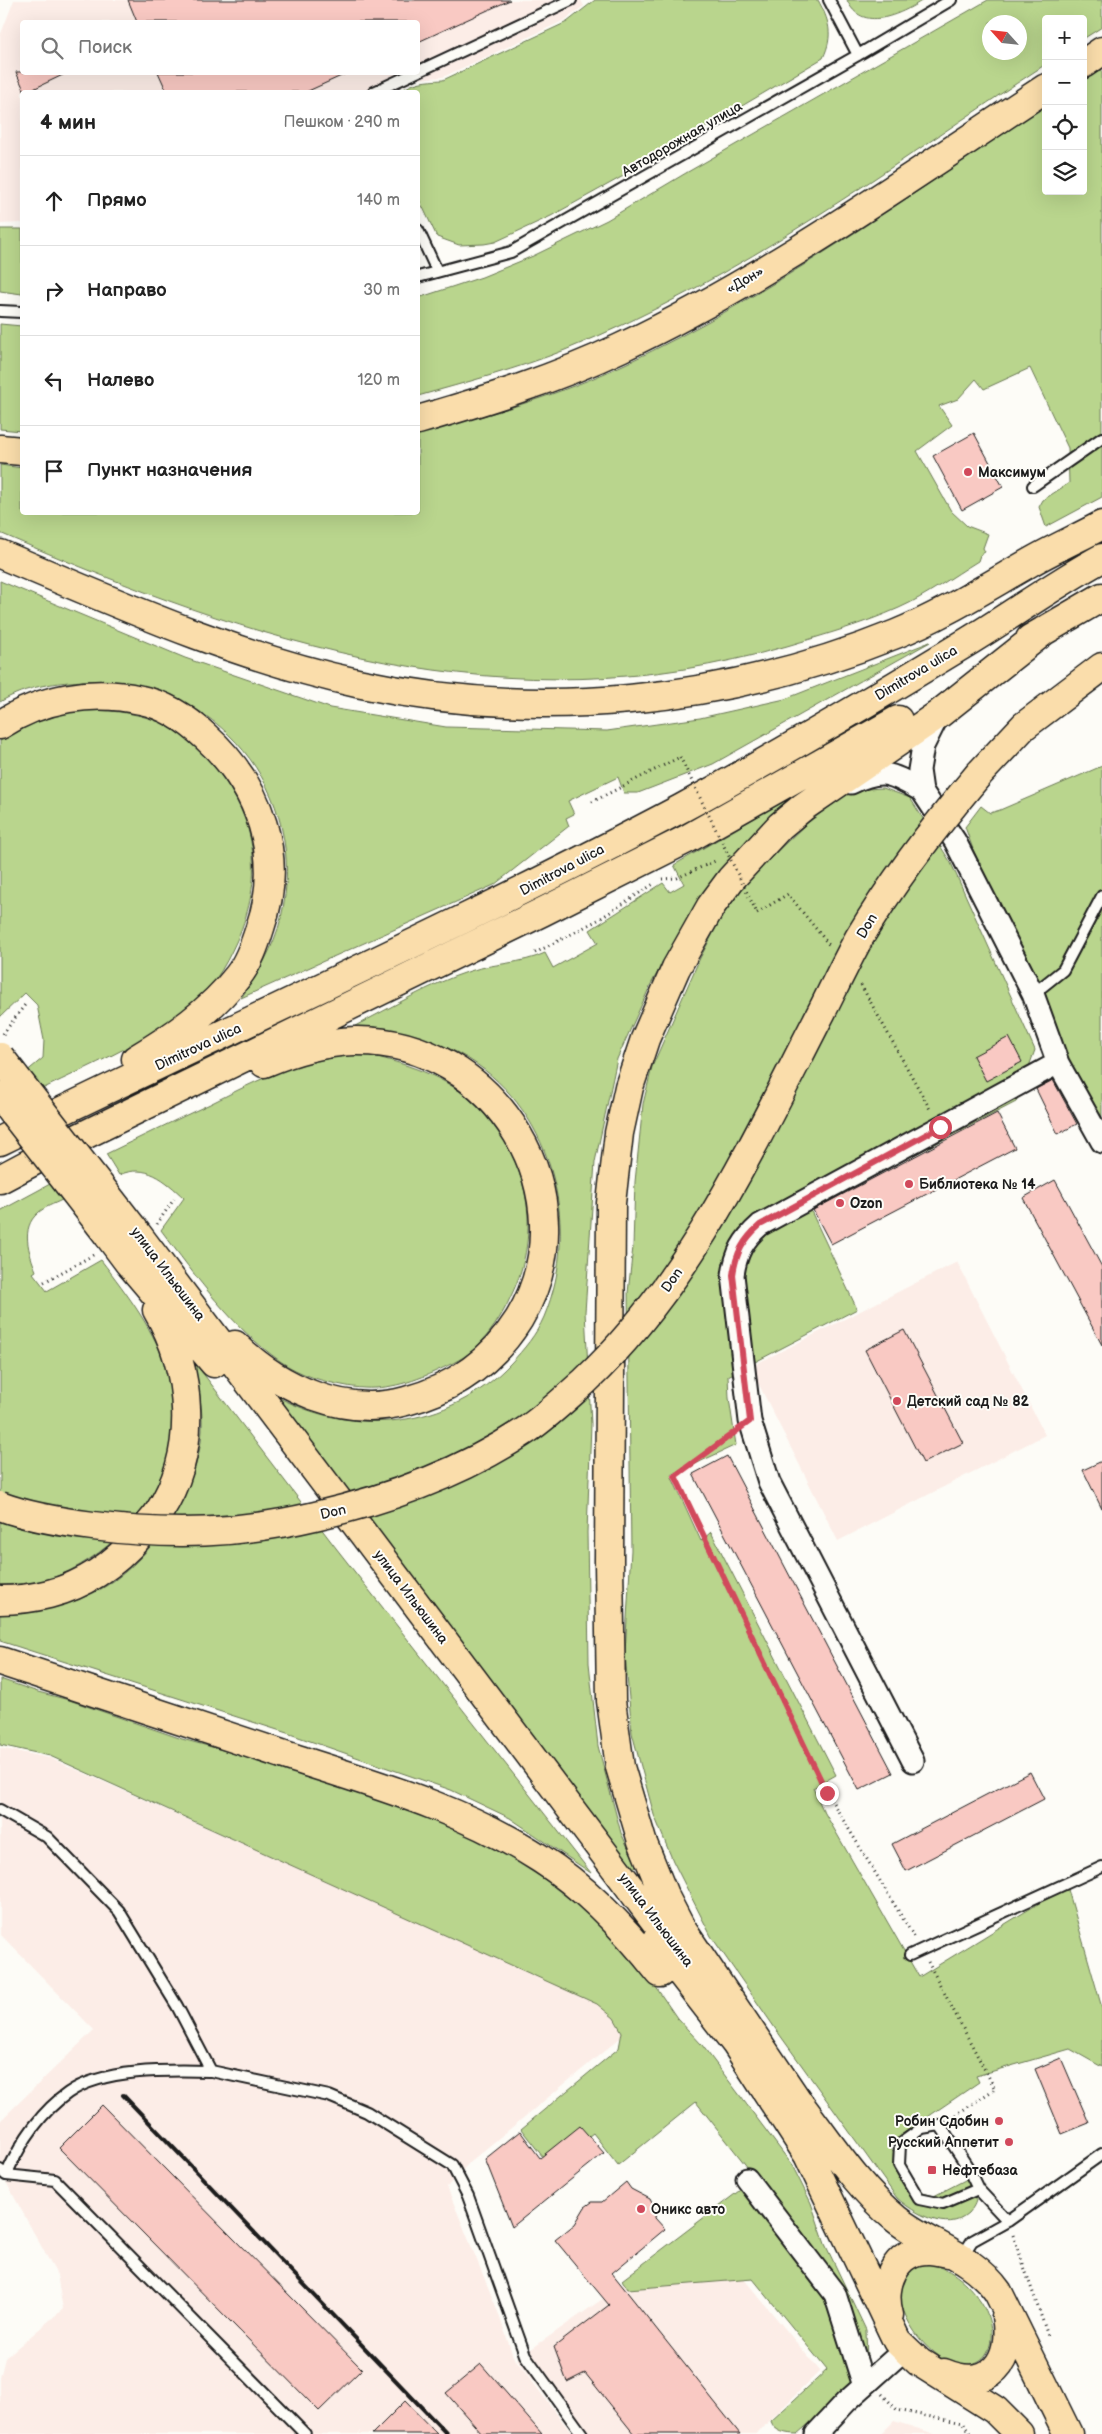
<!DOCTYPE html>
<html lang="ru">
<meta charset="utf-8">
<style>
:root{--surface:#fff;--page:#f6f6f6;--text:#222;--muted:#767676;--line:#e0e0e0}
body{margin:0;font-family:"Balsamiq Sans",sans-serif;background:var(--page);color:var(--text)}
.controls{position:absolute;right:15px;top:15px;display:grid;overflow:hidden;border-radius:5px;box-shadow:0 5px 20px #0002}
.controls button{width:45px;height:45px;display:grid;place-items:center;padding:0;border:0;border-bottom:1px solid var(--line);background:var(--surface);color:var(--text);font:25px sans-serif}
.compass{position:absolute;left:982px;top:15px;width:45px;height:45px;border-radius:50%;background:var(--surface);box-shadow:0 5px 20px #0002;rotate:297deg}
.stop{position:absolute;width:15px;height:15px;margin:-11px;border:4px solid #d1495b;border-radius:50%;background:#fff}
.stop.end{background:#d1495b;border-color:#fff;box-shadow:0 1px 5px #0008}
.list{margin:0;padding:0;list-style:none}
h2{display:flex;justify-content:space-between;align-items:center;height:65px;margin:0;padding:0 20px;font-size:21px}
h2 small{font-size:16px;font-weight:400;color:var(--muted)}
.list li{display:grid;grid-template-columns:32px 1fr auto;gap:15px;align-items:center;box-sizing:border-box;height:90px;padding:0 20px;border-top:1px solid var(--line)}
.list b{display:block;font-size:19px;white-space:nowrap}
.list em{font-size:16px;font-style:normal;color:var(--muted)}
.icon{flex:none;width:28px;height:28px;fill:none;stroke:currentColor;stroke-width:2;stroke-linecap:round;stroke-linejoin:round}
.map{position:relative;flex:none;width:1102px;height:2434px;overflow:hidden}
.search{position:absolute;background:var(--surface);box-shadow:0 5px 20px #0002;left:20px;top:20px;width:400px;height:55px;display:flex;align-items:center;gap:12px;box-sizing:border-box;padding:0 18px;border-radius:5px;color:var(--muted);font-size:19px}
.panel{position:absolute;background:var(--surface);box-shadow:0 5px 20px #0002;left:20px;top:90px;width:400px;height:425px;border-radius:5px}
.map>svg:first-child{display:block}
</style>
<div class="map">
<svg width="1102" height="2434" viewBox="0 0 1102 2434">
<rect width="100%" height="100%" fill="#fdfcf7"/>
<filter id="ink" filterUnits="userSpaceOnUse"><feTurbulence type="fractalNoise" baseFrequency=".02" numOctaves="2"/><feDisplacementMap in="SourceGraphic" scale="10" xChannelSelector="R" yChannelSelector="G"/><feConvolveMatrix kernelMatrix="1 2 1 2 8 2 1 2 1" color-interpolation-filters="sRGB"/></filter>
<g filter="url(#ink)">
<path fill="#fcede7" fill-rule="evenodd" d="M14,0H581L584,6L565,20L443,77L417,79L387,92H22V223L0,224V36ZM22,22H418V72H22Z
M957,1262L1045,1435L838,1541L750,1367Z
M0,1748L50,1758L599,2002L616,2017L625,2034L471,2161L447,2187L497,2309L513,2356L572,2434H359L362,2430L358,2434H0V2378L5,2358L63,2309L57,2275L0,2171V2121L94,2030L0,1934Z
M698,2232L710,2238L820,2371L756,2434H576L517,2359Z
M894,2421L935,2434H881Z"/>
<path fill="#b9d58d" stroke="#6a7854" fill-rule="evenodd" d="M595,0H818C829,20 834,35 823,58L627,174L551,216L495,242L484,244L459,245L437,237L418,197V92H400C414,81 425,81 443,80L567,22Z
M847,0H923C900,15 861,33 847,0Z
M988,0H1102V27L1083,39V19H1046V64C890,166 739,280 565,350C517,369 467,382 418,396V298L482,277L533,256L607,220L686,173ZM990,22H1020V52H990Z
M1102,68V497L1046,527L1039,507L1043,500L1069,483L1068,448L1030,368L984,389L976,379L958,399L939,406L952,425L917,451L951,511L967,526L988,534L983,548L985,552L980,555L978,561C952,577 926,596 899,608C863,624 824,635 787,646C506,728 257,644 0,533V465L22,468V512H418V433C487,416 560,395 625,364C772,295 910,195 1046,105V191H1083V80Z
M0,229H22V294L0,291Z
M0,324L22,326V431L0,429Z
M0,581L185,658L330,708L446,727L607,731L700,718L785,699L930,642L713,764L638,793H624L618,777L568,801L574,814L566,818L569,826L494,885L241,998C258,974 274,947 281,918C311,792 215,676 87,681C57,682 26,686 0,702Z
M77,710C105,710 133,711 159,722C182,732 202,751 217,770C258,823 264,878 237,940C231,953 224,968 215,980C179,1029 95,1063 40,1090L25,1073L43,1058L44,1040L37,1005L25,993L0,1017V741L45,716Z
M1102,766V1128L1071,1074L1029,969L1031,966L1010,929L974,852L965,827L981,806L990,813L1000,810Z
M883,788L910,798L951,863L1035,1050L1016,1102L810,1209L857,1309L728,1376L729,1398L736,1445L671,1475L701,1541L711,1532L836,1775L813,1788L822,1808L919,1977L1067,1886L1102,2008V2067L1070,2049L976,2076L979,2082L888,2144L923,2193L934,2196L969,2178C971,2184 975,2190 976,2196C977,2203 972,2209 968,2214C947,2233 914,2213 897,2198L777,2031L711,1936L673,1861L654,1815L632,1733L625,1653L631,1550L628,1293L633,1247L635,1182L643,1104L652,1067L700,958L723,915L754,873L806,824L847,794L867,789Z
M786,800L788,803L750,837L716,875L685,924L651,984L617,1059L595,1162L585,1312L591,1424L587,1532L589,1663L598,1746L621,1833L637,1866L633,1868L614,1847L276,1396C354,1438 449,1429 511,1363C524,1349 536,1335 544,1317C583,1224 551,1103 460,1054C427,1036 394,1033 358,1031L355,1026C392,1007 430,984 470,971C494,963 522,964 545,953L553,968L598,943L590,930L663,883L670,892L684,884L674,865Z
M361,1053C403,1063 447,1075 478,1107C529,1160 543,1230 511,1296C502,1316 489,1336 472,1351C461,1360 447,1366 434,1372C405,1385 378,1392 347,1386C324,1382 300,1375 280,1361C232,1327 196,1277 161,1230L184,1198C165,1180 146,1163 119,1175L106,1154C141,1137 175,1120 210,1104C258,1080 306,1055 361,1053Z
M50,1184L62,1200C54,1204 44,1207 38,1213C20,1228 29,1253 36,1271L33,1273L47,1291L101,1260C128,1295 155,1331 169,1374C173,1387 173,1401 173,1415C172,1429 172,1443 169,1456C156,1508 102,1561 52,1578C36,1584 17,1584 0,1585V1211Z
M192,1359L336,1548L591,1873L510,1818L451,1790L287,1733L0,1641V1614C36,1612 75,1605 106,1586C154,1556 199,1488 202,1431C203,1407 198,1382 192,1359Z
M0,1679L38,1692L69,1700L182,1739L234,1753L413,1812L457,1830L509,1857L544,1879L596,1920L647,1974L677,2018L702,2045L792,2165L811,2203L825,2244L866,2330L867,2362L855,2384L797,2434C787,2434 774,2432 771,2421L827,2370L753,2279L628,2289L622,2280L756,2178L696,2102L618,2165L593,2133L550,2166L521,2129L619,2048L622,2032L614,2018L597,2004L50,1756L0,1745Z
M925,2263C949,2266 967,2282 980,2301C998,2327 997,2371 955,2364C928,2359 891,2309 902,2281C904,2276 909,2270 913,2266Z"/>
<path fill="#f9c9c3" stroke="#1c1c1c" d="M128,0H510L418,42V22H137Z
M16,72H69L27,92H25Z
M158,72H350L306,92H167Z
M974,433L1003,487L962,510L933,456Z
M1009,1037L1022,1062L986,1081L973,1056Z
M1053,1080L1077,1124L1058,1134L1036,1089Z
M997,1113L1015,1148L831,1244L813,1210Z
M1055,1180L1102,1267V1345L1023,1198Z
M904,1330L963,1443L923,1463L865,1350Z
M727,1456L893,1773L859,1790L693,1474Z
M1102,1461V1509L1083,1470Z
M1030,1772L1044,1799L906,1871L892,1844Z
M1061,2058L1089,2123L1062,2134L1035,2069Z
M102,2105L362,2369L319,2411L59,2148Z
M580,2126L604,2153L512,2227L485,2159L520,2131L540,2158Z
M626,2182L631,2189L650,2199L656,2211L655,2218L665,2229L612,2273L740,2434H634L585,2373L567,2382L554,2347L609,2305L555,2240L575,2224L585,2207L592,2202H602Z
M481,2364L542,2434H482L446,2393Z
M405,2401L437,2434H372Z"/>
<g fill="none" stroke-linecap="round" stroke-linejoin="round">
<g stroke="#1c1c1c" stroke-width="14">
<path id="service" d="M829,0L858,55
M374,92L571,0
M418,230L437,271
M418,277L511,252L858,55L951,0
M0,311L22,312
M1033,486L1102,438
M1033,994L1063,970L1102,896
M0,1810L47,1837L119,1911L177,2006L211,2071L329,2096L367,2112L452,2165L468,2196L525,2355L582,2434
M910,1955L1102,1867
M0,2170L6,2175L55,2180L305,2434
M6,2175C20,2144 39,2113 68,2093C103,2068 170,2070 211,2071
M978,2189L943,2204L919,2199L899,2165L900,2144L922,2128L940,2125L967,2166L978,2189L1008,2221
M961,2258L972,2241L1008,2221L1102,2154"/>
</g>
<g stroke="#1c1c1c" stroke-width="25">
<path id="minor" d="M939,714L923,746L919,770L922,791L955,841L1033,994L1058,1063L1102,1142
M851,783C884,767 892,774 922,791
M913,1761L769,1482L750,1421L733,1275C736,1253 743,1240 760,1225L1058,1063
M747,2179L835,2294L864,2386
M816,2434L846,2402L904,2350"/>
</g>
<g stroke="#1c1c1c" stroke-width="31">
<path id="trunk" d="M0,554C116,603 233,656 357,683C537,722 725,703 896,634C943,615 985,588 1029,563C1053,549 1078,538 1102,525
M1030,639L1102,597
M0,725C41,698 93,689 141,700C166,705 189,721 206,737C260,786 285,857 260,928C255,944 249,962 238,976C211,1011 173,1037 136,1059
M0,1141C227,1030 458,927 682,808C779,755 874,699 969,641C1013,614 1056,583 1102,558
M0,1179L64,1145L542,912L687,839L898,720
M132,1227L677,1950
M108,1235L129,1263L214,1363
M235,1345C279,1388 344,1418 406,1401C455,1388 492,1362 519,1319C592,1198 496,1039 355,1041C325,1042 292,1051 264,1063
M0,1600C16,1600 33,1598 49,1594C85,1585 116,1563 140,1535C146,1527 154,1520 159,1512C199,1451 192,1370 157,1310
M0,1661C99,1694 198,1726 297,1759C381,1786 467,1811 541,1859C588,1889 626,1930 660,1973
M656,1941L736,2044L808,2155L897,2341L919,2362L995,2410L1019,2434
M788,2089C823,2132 853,2184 896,2219C930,2246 972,2255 998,2292L1068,2434
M799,2103L681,1928L664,1895L642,1841L620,1767L611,1701L609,1561L611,1203L619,1133L629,1087L645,1039L676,968L711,906L731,879L780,826L803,807L939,714L1045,630
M889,2315C881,2286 894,2249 929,2250C935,2250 942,2252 948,2253
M944,2373C990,2392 1014,2361 1006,2316"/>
</g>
<g stroke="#1c1c1c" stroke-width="31">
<path id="motorway" d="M1083,64L1102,51
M418,420C486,400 555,379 620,348C770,277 907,179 1046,88
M0,449L22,451
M979,774L1024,726L1102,667"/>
</g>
<path stroke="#1c1c1c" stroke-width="3" stroke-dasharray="1 4" stroke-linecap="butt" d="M592,802L680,757
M662,879L677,878L715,861
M757,913L788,894L829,945
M535,953L598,920L655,883
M861,985L931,1111
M3,1034L27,1002
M157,1224L174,1199
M44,1282L95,1254
M733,1434L675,1476L827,1793L914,1937
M928,1962L995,2089L951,2118
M1013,2235L1048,2336
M882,2394L897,2410L962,2423L971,2434"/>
<use href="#service" stroke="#fdfcf7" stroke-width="10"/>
<use href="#minor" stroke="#fdfcf7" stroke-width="21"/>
<use href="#trunk" stroke="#faddab" stroke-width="28"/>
<use href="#motorway" stroke="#faddab" stroke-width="28"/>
<path stroke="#1c1c1c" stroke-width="4" d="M123,2095L447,2434"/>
<g stroke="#1c1c1c" stroke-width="31" stroke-linecap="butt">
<path id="trunk-bridge" d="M0,1057L132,1227
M0,1096L108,1235"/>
</g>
<g stroke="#1c1c1c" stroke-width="31" stroke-linecap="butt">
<path id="motorway-bridge" d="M0,1506C29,1517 62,1522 93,1526C171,1536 239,1534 315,1516C390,1499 464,1472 528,1429C548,1415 567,1397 585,1381C693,1279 755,1140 822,1011C834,987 846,962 859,938C894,879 935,826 979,774"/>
</g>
<path stroke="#1c1c1c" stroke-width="3" stroke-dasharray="1 4" stroke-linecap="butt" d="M680,757L757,913"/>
<use href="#trunk-bridge" stroke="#faddab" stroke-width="28"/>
<use href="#motorway-bridge" stroke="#faddab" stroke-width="28"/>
</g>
</g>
<g fill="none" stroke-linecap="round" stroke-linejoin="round" filter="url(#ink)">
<path stroke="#d1495b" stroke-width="6" d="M827,1793L675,1476L750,1421L733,1275C736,1253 743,1240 760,1225L940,1127"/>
</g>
<g fill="#d1495b" stroke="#fdfcf7" stroke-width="2">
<circle cx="968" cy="472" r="5"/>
<circle cx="909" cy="1184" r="5"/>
<circle cx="840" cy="1203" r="5"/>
<circle cx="897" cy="1401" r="5"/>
<circle cx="999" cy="2121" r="5"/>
<circle cx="1009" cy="2142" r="5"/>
<rect x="927" y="2165" width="10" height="10" rx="2.5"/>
<circle cx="641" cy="2209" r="5"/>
</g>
<g text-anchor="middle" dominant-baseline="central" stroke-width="4" stroke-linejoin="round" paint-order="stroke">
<g font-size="14" fill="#1c1c1c" stroke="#fdfcf7">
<text transform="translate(682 139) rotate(-30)">Автодорожная улица</text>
<text transform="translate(745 280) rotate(-30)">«Дон»</text>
<text transform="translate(916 673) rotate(-31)">Dimitrova ulica</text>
<text transform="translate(562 870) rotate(-28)">Dimitrova ulica</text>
<text transform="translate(867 926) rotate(-59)">Don</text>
<text transform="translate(198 1047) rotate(-25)">Dimitrova ulica</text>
<text transform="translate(168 1274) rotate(53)">улица Ильюшина</text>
<text transform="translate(672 1280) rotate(-55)">Don</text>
<text transform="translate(333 1512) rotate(-13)">Don</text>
<text transform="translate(411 1597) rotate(53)">улица Ильюшина</text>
<text transform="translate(656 1920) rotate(53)">улица Ильюшина</text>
</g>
<g font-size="14" font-weight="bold" fill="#1c1c1c" stroke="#fdfcf7" text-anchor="start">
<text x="978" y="472">Максимум</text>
<text x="919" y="1184">Библиотека № 14</text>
<text x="850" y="1203">Ozon</text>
<text x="907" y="1401">Детский сад № 82</text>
<text x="989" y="2121" text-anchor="end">Робин Сдобин</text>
<text x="999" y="2142" text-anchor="end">Русский Аппетит</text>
<text x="942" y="2170">Нефтебаза</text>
<text x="651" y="2209">Оникс авто</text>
</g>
</g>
</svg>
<div class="controls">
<button>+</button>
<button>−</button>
<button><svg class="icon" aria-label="locate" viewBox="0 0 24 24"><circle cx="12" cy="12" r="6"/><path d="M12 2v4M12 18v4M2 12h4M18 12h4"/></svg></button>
<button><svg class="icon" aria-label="layers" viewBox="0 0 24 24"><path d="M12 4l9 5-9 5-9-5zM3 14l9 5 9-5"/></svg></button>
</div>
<svg class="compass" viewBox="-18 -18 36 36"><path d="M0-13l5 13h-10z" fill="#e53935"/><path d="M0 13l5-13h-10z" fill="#767676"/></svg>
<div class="stop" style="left:940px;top:1127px"></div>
<div class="stop end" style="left:827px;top:1793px"></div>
<div class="search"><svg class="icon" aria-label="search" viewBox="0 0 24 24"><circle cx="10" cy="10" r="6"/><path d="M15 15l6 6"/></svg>Поиск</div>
<section class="panel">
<h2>4 мин<small>Пешком · 290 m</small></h2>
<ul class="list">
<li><svg class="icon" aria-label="ahead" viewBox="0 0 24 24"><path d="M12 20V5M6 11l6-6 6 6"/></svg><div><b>Прямо</b></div><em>140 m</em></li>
<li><svg class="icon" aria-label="right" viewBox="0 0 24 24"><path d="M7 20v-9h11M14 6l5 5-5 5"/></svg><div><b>Направо</b></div><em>30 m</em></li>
<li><svg class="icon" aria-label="left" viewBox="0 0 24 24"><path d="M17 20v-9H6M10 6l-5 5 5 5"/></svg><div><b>Налево</b></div><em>120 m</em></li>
<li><svg class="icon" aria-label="arrive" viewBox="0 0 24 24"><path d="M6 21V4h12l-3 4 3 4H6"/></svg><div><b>Пункт назначения</b></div></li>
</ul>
</section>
</div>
